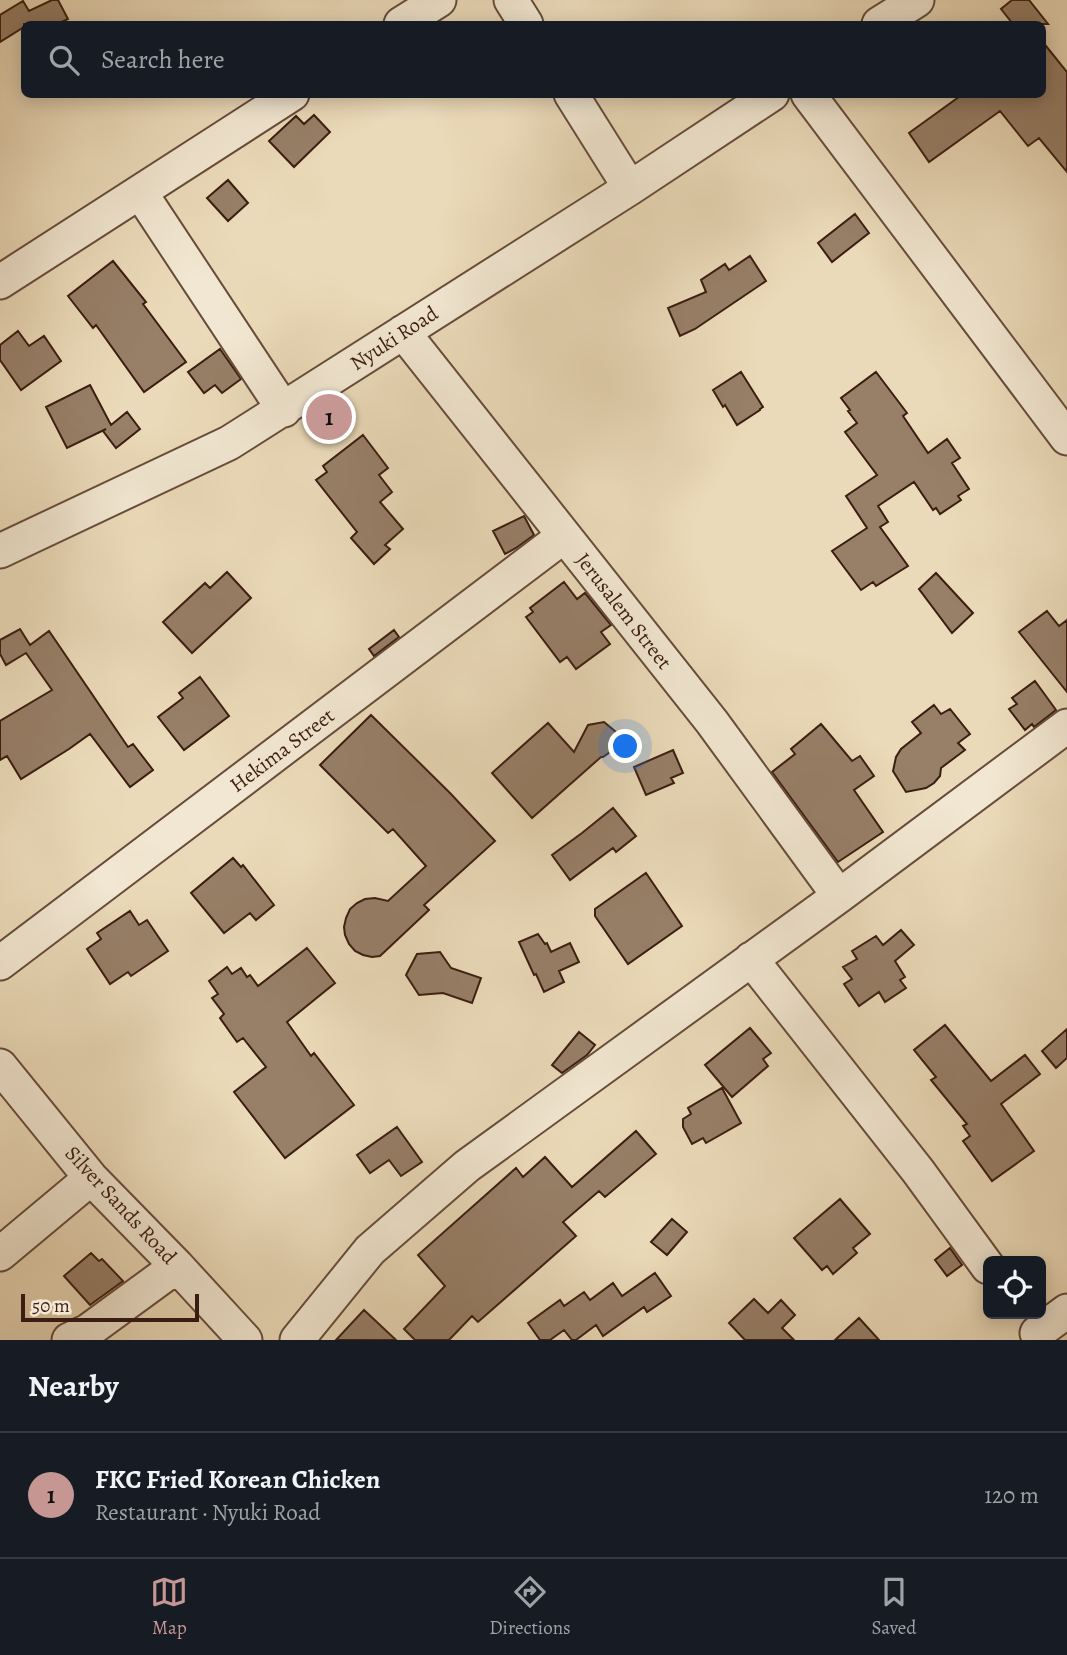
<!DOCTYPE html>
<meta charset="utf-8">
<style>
:root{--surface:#171b24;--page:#242831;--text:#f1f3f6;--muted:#9ea1a6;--line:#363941;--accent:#c59692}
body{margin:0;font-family:Alegreya,serif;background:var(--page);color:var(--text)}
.controls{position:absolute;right:21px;bottom:21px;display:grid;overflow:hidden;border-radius:10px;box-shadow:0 4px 18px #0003}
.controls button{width:63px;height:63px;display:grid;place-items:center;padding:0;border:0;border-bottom:2px solid var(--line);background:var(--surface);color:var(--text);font:35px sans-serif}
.scale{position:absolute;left:21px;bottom:18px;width:178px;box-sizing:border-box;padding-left:7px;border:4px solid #3b1d11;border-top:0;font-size:19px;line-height:24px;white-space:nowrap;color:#3b1d11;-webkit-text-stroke:5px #f2e7d2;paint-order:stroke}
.you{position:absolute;left:626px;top:747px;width:24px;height:24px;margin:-18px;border:5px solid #fff;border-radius:50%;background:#1a73e8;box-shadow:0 0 0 10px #1a73e833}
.badge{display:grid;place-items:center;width:46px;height:46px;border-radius:50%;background:var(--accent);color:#111;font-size:23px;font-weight:700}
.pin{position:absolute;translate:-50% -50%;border:4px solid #fff;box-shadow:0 2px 7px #0006}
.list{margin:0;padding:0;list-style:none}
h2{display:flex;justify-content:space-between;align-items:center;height:91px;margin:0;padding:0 28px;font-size:30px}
h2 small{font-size:23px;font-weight:400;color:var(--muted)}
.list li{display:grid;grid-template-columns:46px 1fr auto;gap:21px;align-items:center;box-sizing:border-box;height:126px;padding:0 28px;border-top:2px solid var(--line)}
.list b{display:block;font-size:26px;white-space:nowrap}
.list p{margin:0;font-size:23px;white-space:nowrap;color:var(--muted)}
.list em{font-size:23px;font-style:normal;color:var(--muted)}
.icon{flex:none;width:38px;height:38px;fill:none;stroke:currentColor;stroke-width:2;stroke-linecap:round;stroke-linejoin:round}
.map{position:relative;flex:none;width:1067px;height:1340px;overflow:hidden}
.search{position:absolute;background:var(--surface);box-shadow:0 4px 18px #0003;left:21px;right:21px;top:21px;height:77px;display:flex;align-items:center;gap:18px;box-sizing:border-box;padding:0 24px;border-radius:10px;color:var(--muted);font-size:26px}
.sheet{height:217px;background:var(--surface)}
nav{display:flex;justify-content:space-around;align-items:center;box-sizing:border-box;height:98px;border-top:2px solid var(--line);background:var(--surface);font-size:19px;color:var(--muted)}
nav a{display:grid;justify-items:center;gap:4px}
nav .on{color:var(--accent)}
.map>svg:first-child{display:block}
</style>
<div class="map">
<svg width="1067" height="1340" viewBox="0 0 1067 1340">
<rect width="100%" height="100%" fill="#ebdab9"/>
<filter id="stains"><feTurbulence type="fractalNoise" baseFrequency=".00286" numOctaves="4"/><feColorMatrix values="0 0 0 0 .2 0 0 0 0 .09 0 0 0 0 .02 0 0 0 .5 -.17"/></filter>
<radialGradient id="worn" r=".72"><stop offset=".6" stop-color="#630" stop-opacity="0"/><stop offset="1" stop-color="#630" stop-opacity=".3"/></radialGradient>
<path fill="#977f68" stroke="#3b1d11" stroke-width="2" d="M52,0H58L68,19L57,24H24V27L0,42V15L23,1L29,11Z
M1012,0H1029L1048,24H1013L1001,9Z
M1042,41L1067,72V172L1039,138L1028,146L1000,111L929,162L909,133L963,94H1042Z
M314,115L330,132L294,167L269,141L296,116L304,124Z
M228,180L248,203L228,221L207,198Z
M855,214L869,233L832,262L818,243Z
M750,256L766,281L695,329L680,336L668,308L706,292L701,280L725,264L729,270Z
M113,261L146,302L143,304L186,362L144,392L96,325L93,328L68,296Z
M18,331L29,346L44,336L61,361L21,390L0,360V345Z
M220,349L241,379L222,393L215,385L204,393L188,372Z
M741,372L763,407L760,409V410L737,425L725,405L723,407L713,390Z
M876,372L907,413L903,416L928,453L947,439L960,458L952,463L969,489L958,496L961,500L940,514L936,508L933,510L914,482L878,506L888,522L880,527L908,566L876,586L873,582L861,590L832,551L867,528L846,496L877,475L845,432L857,423L848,411L850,410L841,398Z
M90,385L111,425L127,412L140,429L116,448L103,431L106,429L67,448L46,407Z
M363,435L388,468L379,475L392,492L380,502L403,529L385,545L390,549L374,564L351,538L357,532L316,480L327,472L323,466Z
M524,516L534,535L516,548L505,554L493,531Z
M227,572L251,598L192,653L163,622L205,583L210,588Z
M936,573L973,613L952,633L919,589Z
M564,582L577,599L585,593L611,625L601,632L610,644L576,669L567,657L560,662L526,617L533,612L530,608Z
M1047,611L1059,626L1067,620V692L1019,632Z
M20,629L30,645L49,631L128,747L133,744L153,770L130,787L90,734L69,749L21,779L7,756L0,760V721L52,690L26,653L6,665L0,654V640Z
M394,630L399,637L374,656L369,649Z
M200,677L229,716L184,750L158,717L183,698L179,693Z
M1035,681L1056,710L1034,727L1032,724L1025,730L1009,709L1017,704L1012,698Z
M934,705L941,714L950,709L970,734L958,743L965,750L941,768L940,776L934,783L926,788L906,792L893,771L896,757L901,749L921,733L912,722Z
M371,715L450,793L495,841L424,905L429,910L380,956L372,957L363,955L355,951L349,944L345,935L344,927L346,918L350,909L357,903L365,899L375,898L388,901L426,866L393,829L388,833L320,765Z
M604,722L616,732V748L603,757H601L532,818L492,773L548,723L574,752L588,725Z
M821,724L852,761L860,756L874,776L854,790L883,832L838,862L772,772L795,754L791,749Z
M673,750L683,773L671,778L674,783L646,795L634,767Z
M613,808L636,836L616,852L613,848L570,880L552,855L582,833Z
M233,858L241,867L243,865L274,905L256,920L250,913L224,933L191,893Z
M646,873L682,926L628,964L595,916V909Z
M130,911L139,925L147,920L168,951L131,976L128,972L110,984L87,949L101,939L97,933Z
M901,930L914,945L895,961L905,977L900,980L906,988L885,1002L879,992L859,1006L844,984L852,979L843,967L857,959L852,951L876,936L883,945Z
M538,934L545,944L547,943L551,952L570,943L579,962L559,971L564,982L544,992L536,974L534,975L519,942Z
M307,948L335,983L287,1022L311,1056L314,1053L354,1105L285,1158L234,1092L266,1067L243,1038L237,1042L220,1018L224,1014L212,998L218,994L209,981L227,967L232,974L241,968L247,977L250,975L258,986Z
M440,952L451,968L481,978L472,1003L443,993L419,995L406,975L417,954Z
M945,1025L991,1081L1025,1055L1040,1074L1001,1104L1034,1151L992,1181L963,1141L970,1136L963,1126L967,1124L931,1080L936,1077L914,1050Z
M750,1028L771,1053L763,1059L768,1066L732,1097L705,1065Z
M1067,1029V1058L1056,1068L1042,1051Z
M579,1032L595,1045L587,1055L562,1073L552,1065Z
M722,1088L741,1123L706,1143L703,1138L692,1144L683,1127V1119L691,1114L688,1108Z
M397,1127L422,1162L401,1176L389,1160L370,1173L357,1155Z
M636,1131L656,1154L605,1197L599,1191L563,1222L576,1236L478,1322L472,1316L449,1340H415L404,1329L445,1286L418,1255L516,1168L523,1177L545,1157L572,1187Z
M840,1199L870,1234L853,1248L857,1253L833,1274L827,1266L822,1270L794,1238Z
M672,1219L687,1232L667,1255L651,1242Z
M950,1248L962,1265L947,1276L935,1260Z
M91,1253L99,1261L102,1259L123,1281L90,1305L64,1276Z
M655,1273L671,1296L647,1312L644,1307L603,1336L596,1325L576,1340H572L564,1330L550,1340H540L528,1323L560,1300L564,1306L584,1292L590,1300L613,1283L622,1296Z
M754,1299L768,1313L781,1300L795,1315L782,1328L794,1340H745L729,1323Z
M364,1310L396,1340H336Z
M859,1318L879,1340H835Z"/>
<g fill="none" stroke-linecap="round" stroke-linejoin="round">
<g stroke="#674c3b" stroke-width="37">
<path id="minor" d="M511,0L526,24
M401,24L439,0
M879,24L917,0
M571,94L630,188
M808,94L1067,438
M140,192L284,410
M0,282L292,94
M403,332L712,722L839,896
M0,551L229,443L630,188L772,94
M751,959L918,1171L988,1267
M0,963L564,536
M0,1066L91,1178L177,1266L245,1340
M0,1254L91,1178
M1037,1333L1067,1311
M69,1340L88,1331L177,1266
M297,1340L370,1250L467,1166L839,896L1067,726"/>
</g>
<use href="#minor" stroke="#f2e7d2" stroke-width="33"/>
</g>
<g text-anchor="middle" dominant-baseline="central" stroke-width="7" stroke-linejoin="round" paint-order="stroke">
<g font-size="21" fill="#3b1d11" stroke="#f2e7d2">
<text transform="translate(394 338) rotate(-33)">Nyuki Road</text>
<text transform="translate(624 611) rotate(52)">Jerusalem Street</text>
<text transform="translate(282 750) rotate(-37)">Hekima Street</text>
<text transform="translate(121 1205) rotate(47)">Silver Sands Road</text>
</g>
</g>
<rect width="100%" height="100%" filter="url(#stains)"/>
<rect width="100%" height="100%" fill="url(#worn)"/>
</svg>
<div class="controls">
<button><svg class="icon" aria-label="locate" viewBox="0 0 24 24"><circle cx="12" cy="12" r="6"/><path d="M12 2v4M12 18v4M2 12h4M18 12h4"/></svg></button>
</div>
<div class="scale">50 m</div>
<div class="you"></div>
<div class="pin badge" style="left:329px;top:417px">1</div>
<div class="search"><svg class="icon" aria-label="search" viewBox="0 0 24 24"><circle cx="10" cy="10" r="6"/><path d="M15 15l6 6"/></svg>Search here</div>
</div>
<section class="sheet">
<h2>Nearby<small></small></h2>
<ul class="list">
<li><span class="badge">1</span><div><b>FKC Fried Korean Chicken</b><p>Restaurant · Nyuki Road</p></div><em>120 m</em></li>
</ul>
</section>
<nav>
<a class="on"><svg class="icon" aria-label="map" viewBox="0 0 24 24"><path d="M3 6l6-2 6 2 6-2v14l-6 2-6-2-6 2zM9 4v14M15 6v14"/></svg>Map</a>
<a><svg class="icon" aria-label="directions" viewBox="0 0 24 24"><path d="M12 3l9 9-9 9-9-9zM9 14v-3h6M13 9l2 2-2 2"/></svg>Directions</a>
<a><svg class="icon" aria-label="saved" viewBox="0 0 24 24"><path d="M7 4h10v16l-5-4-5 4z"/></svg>Saved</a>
</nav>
